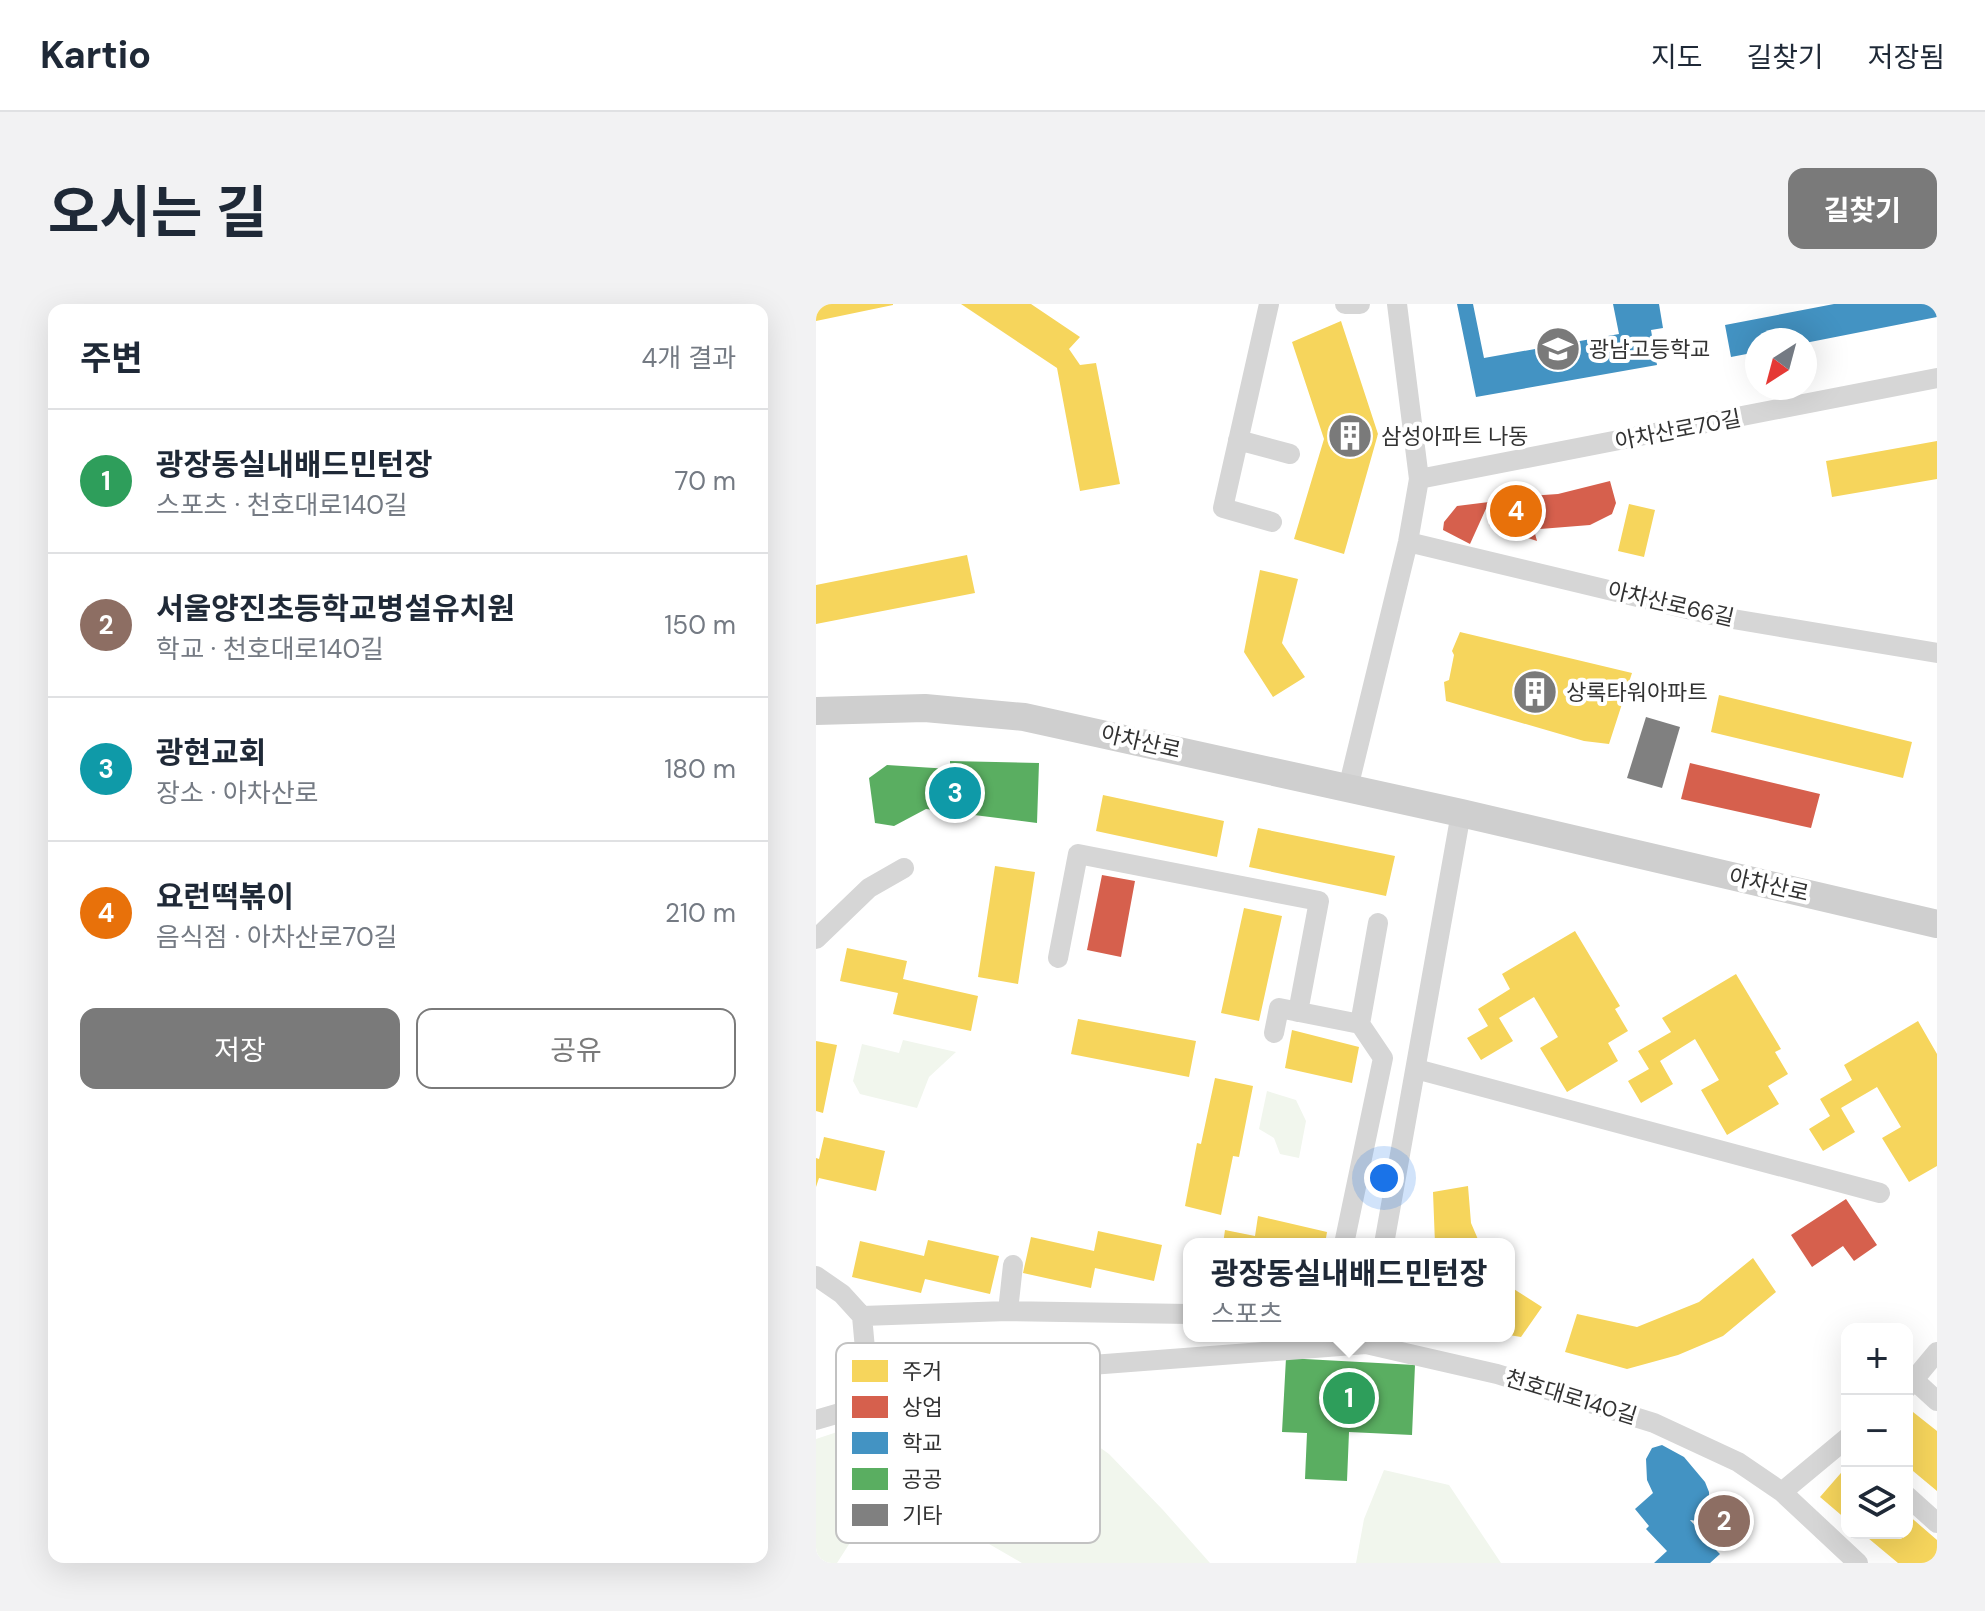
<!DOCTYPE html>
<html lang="ko">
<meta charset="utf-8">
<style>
:root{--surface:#fff;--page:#f2f2f3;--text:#1f2937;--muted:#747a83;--line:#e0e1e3;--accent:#7a7a7a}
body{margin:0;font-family:"DM Sans","Noto Sans KR",sans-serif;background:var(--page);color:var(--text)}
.controls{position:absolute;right:24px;bottom:24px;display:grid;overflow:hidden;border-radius:16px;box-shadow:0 8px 32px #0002}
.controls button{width:72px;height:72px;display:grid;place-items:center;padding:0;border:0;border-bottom:2px solid var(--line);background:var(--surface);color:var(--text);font:40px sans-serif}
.compass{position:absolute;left:929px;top:24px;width:72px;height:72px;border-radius:50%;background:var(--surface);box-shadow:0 8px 32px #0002;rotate:216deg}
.you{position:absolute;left:568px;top:874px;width:28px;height:28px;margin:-20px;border:6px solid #fff;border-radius:50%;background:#1a73e8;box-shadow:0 0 0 12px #1a73e833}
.badge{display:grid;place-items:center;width:52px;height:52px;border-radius:50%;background:var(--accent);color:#fff;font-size:26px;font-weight:700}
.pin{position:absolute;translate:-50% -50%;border:4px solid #fff;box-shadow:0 2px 8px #0006}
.popup{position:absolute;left:367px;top:934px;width:332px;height:104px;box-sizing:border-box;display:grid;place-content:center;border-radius:16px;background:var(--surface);filter:drop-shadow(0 2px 6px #0005);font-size:26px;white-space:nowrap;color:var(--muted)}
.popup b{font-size:30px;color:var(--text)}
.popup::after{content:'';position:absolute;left:50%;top:100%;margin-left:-16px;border:16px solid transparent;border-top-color:var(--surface)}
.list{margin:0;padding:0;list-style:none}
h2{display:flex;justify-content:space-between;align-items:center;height:104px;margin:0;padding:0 32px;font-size:34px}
h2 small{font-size:26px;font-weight:400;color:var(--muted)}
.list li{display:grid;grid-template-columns:52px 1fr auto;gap:24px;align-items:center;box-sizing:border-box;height:144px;padding:0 32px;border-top:2px solid var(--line)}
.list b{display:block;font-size:30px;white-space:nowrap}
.list p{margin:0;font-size:26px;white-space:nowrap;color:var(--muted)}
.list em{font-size:26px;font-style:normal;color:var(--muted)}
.actions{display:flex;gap:16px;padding:24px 32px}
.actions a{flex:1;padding:18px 0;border:2px solid var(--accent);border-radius:16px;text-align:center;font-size:28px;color:var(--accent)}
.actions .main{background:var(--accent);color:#fff}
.icon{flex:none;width:44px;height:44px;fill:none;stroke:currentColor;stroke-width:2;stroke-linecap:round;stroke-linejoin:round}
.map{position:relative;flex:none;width:1121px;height:1259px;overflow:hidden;border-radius:16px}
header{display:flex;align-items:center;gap:48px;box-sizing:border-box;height:112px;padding:0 40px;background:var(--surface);border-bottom:2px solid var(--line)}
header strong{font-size:38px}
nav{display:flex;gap:44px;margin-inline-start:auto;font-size:28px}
.intro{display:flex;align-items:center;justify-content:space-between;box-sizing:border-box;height:192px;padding:0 48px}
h1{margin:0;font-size:56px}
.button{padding:20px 36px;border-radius:16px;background:var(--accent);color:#fff;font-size:28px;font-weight:700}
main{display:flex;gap:48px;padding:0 48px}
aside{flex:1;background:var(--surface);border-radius:16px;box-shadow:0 8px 32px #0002}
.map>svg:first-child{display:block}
</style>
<header>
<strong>Kartio</strong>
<nav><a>지도</a><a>길찾기</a><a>저장됨</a></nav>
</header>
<div class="intro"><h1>오시는 길</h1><a class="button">길찾기</a></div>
<main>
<aside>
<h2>주변<small>4개 결과</small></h2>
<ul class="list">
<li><span class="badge" style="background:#2e9e5b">1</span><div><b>광장동실내배드민턴장</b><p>스포츠 · 천호대로140길</p></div><em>70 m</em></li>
<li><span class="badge" style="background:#8d6e63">2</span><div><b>서울양진초등학교병설유치원</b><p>학교 · 천호대로140길</p></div><em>150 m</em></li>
<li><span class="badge" style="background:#0f9aa8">3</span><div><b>광현교회</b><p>장소 · 아차산로</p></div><em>180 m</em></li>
<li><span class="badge" style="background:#e8710a">4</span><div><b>요런떡볶이</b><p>음식점 · 아차산로70길</p></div><em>210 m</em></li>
</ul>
<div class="actions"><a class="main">저장</a><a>공유</a></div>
</aside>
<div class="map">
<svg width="1121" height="1259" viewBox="0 0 1121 1259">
<rect width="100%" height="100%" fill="#fff"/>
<path fill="#f1f6ed" d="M87,736L140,748L113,773L101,804L44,790L37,777L46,740L83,749Z
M451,787L480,796L490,817L483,854L464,850L458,834L443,825Z
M196,1081L293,1150L347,1206L394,1259H206L71,1181L21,1259H0V1135L136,1090Z
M568,1166L633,1181L685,1259H540L548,1215Z"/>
<path fill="#f6d55c" d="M0,0H77V1L0,17Z
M145,0H215L264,33L253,45L264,61L280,59L304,180L264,187L241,64Z
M525,17L562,130L528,250L478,235L508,135L476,38Z
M1121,137V175L1016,193L1010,157Z
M813,200L839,206L828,253L802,247Z
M151,251L159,289L0,320V281Z
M444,266L482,275L466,339L489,373L457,393L428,348Z
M644,328L816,369L793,440L768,437L630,397L628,378L633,376L638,351L636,347Z
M903,391L1096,438L1087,474L895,428Z
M287,491L408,517L401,553L280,527Z
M442,524L579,552L570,592L433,563Z
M179,562L219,568L202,680L162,673Z
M428,604L466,612L443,717L405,709Z
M759,627L804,702L799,705L812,727L792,739L802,757L751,788L724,744L742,733L718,693L683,714L697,737L665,756L651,734L672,722L662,705L694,685L686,670Z
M31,644L91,657L87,675L162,692L155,727L77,710L82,689L24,677Z
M920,670L965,745L959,748L972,770L952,782L963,800L911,831L885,786L903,776L879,735L844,757L857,780L825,799L812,777L833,765L822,747L855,728L846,714Z
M262,715L380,737L373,773L255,750Z
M1102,717L1121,750V862L1093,878L1066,834L1085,823L1061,783L1025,804L1039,828L1007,847L993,825L1014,812L1004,795L1036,776L1028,761Z
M476,726L543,743L536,779L469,764Z
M0,737L21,741L7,809L0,807Z
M399,774L437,782L423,853L417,852L405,911L369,902L381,839L385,840Z
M8,833L69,847L60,887L3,874L0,883V854L3,855Z
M652,882L655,919L664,940H619L617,888Z
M442,912L511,928L509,940H407L409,926L439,932Z
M282,927L346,941L338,977L279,964L275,984L207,969L215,933L278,947Z
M112,936L183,952L174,990L109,975L105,989L36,973L44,937L108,952Z
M937,954L960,988L907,1032L862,1051L811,1065L749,1048L761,1010L821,1023L883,998Z
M693,982L726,1003L705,1033L693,1031Z
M1097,1108L1121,1127V1187L1091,1162V1115Z
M1031,1162V1216L1004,1193Z
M1091,1210L1121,1236V1259H1082L1046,1229H1091Z"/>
<path fill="#d6604d" d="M794,177L800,199L796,210L774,221L724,225L713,192L742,190Z
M709,193L721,237L673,221L683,198Z
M673,198L654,240L627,226L628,218L641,202Z
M874,459L1004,490L995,524L865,495Z
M286,571L319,577L305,653L271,646Z
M1030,895L1061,941L1038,957L1027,942L996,963L975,931Z"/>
<path fill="#4393c3" d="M641,0H657L668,54L803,30L797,0H843L847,24L835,26L841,61L660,93Z
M1018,0H1121V13L989,39V36H941V48L915,53L909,21Z
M846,1141L868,1153L889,1178L893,1188V1206L881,1217L874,1216L884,1227L898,1214L907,1224L892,1238L904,1250L894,1259H838L851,1247L830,1225L833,1222L819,1205L837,1189L831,1176L830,1155L836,1144Z"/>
<path fill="#5aae61" d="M134,457L223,459L221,519L110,505L78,522L59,519L53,474L71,461L134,465Z
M470,1054L599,1061L596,1131L533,1128L531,1177L489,1175L491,1129L466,1128Z"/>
<path fill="#808080" d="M830,413L864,423L846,484L811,474Z"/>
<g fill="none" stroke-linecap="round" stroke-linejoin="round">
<path stroke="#d6d6d6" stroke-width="20" d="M453,0L407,204L456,218
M529,0H544
M581,0L603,175
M422,136L474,150
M592,238L905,313L1121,349
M535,485L534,476L592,238L603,175L1121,74
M0,635L53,584L88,564
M242,654L262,550L503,597L482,708
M544,720L562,619
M458,729L463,704L544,720L567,754L528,940
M600,765L1064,889
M568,940L645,509
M0,972L26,990L46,1012
M192,1007L197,961
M1098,1076L1121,1097
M1091,1084L1121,1048
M54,1100L46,1012L192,1007L373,1010
M0,1116L158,1070L550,1040L681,1070L838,1119L922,1158L966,1188L1042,1259
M966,1188L1031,1134
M1091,1192L1121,1219"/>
<path stroke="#cfcfcf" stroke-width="28" d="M0,407L109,404L208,413L645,509L1121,620"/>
</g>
<defs>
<g id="school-disc" transform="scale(2.3)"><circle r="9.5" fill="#7a7a7a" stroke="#fff"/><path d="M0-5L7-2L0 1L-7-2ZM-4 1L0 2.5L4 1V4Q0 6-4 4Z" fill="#fff"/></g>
<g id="building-disc" transform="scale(2.3)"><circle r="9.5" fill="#7a7a7a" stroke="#fff"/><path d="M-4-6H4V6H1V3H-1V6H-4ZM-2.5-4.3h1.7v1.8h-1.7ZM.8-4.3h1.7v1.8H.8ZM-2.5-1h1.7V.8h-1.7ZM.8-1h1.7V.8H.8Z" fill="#fff"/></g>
</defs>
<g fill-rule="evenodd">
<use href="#school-disc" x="742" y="45"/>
<use href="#building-disc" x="534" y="132"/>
<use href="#building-disc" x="719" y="388"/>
</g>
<g text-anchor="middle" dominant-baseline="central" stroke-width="8" stroke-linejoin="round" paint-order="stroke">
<g font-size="22" fill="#323232" stroke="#fff" text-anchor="start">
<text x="773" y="45">광남고등학교</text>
<text x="565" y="132">삼성아파트 나동</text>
<text x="750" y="388">상록타워아파트</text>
</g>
<g font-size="22" fill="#323232" stroke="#fff">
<text transform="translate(862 126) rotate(-11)">아차산로70길</text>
<text transform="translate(855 300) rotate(13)">아차산로66길</text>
<text transform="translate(325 438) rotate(13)">아차산로</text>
<text transform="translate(953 581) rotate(13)">아차산로</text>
<text transform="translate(755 1093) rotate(17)">천호대로140길</text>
</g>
</g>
<rect x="20" y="1039" width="264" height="200" rx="12" fill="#fff" stroke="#c2c2c2" stroke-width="2"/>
<rect x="36" y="1056" width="36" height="22" fill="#f6d55c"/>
<rect x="36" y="1092" width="36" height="22" fill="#d6604d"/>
<rect x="36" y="1128" width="36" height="22" fill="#4393c3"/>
<rect x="36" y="1164" width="36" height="22" fill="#5aae61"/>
<rect x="36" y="1200" width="36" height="22" fill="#808080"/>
<g font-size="22" fill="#323232">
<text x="86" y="1075">주거</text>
<text x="86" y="1111">상업</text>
<text x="86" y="1147">학교</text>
<text x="86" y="1183">공공</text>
<text x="86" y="1219">기타</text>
</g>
</svg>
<div class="controls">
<button>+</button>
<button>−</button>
<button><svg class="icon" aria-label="layers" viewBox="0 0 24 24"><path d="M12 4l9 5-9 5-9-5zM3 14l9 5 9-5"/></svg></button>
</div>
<svg class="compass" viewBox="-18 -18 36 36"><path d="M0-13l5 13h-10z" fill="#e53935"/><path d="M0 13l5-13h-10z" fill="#747a83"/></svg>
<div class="you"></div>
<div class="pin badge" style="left:533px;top:1094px;background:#2e9e5b">1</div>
<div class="popup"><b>광장동실내배드민턴장</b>스포츠</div>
<div class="pin badge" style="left:908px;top:1217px;background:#8d6e63">2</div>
<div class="pin badge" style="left:139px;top:489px;background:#0f9aa8">3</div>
<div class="pin badge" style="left:700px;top:207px;background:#e8710a">4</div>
</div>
</main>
